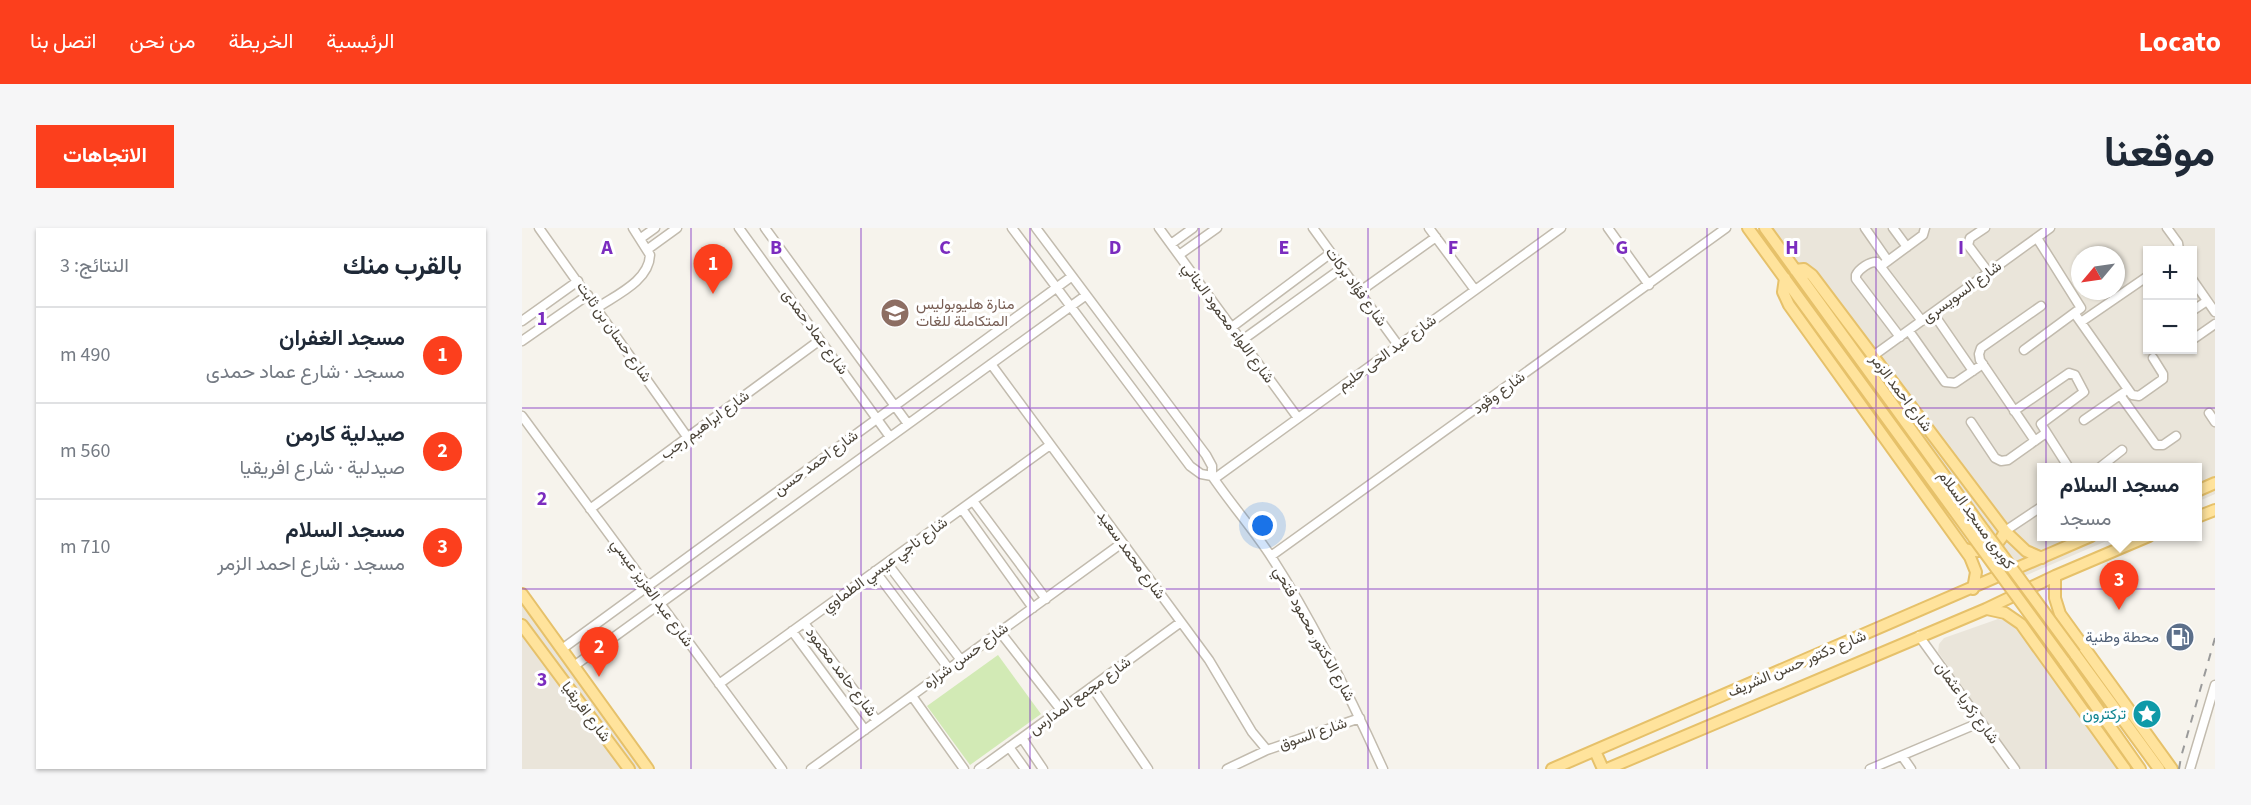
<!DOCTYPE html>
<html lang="ar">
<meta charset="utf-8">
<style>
:root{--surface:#fff;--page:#f6f6f7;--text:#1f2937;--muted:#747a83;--line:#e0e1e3;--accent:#fc3f1d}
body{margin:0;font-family:"Source Sans 3",Vazirmatn,sans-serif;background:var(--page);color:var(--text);direction:rtl}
.controls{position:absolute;right:18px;top:18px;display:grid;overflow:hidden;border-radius:0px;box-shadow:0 2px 4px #0004}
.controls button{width:54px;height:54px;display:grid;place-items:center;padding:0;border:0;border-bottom:2px solid var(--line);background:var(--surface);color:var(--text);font:30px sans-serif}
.compass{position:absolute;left:1549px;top:18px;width:54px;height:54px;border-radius:50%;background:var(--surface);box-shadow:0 2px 4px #0004;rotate:241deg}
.you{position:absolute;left:741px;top:298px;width:21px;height:21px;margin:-15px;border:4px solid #fff;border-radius:50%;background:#1a73e8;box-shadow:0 0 0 9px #1a73e833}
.badge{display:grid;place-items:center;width:39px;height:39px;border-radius:50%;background:var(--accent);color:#fff;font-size:20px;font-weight:700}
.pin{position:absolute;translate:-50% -50px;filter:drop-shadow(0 2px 3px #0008)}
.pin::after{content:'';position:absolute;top:32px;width:21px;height:18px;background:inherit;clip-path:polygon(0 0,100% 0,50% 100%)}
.popup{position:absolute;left:1515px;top:235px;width:165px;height:78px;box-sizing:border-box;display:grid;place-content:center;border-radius:0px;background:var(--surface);filter:drop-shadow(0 2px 4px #0005);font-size:20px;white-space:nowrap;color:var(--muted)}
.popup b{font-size:22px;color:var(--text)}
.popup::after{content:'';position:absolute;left:50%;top:100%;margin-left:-12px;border:12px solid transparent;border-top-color:var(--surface)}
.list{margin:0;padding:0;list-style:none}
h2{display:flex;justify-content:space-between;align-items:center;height:78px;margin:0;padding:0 24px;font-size:26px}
h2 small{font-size:20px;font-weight:400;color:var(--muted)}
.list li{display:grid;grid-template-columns:39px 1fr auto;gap:18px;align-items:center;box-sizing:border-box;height:96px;padding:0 24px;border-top:2px solid var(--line)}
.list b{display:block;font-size:22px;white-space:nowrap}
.list p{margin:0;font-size:20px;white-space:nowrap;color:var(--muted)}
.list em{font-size:20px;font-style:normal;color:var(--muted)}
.map{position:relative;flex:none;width:1693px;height:541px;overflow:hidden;direction:ltr;border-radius:0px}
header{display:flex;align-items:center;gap:36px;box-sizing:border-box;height:84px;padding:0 30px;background:var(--accent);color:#fff}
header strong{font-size:28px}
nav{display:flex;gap:33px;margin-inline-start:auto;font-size:21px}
.intro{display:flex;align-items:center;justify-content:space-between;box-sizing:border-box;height:144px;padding:0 36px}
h1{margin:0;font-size:42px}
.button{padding:15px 27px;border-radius:0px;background:var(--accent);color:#fff;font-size:21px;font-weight:700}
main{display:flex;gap:36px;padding:0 36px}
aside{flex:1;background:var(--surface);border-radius:0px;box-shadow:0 2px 4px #0004}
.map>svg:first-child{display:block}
</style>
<header>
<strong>Locato</strong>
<nav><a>الرئيسية</a><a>الخريطة</a><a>من نحن</a><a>اتصل بنا</a></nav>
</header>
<div class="intro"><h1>موقعنا</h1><a class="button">الاتجاهات</a></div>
<main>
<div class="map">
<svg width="1693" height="541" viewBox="0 0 1693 541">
<rect width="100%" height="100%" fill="#f6f3ec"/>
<path fill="#eae5da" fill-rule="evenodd" d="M1236,0H1693V266L1675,274V240H1519V308L1594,309L1493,352ZM1626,22H1670V122H1626ZM1558,27H1594V63H1558Z
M0,371L123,541H0Z
M1476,391L1485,393L1496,400L1597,541H1499L1416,424L1417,416L1422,410Z"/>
<path fill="#d2eab5" d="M476,427L519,486L448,537L405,478Z"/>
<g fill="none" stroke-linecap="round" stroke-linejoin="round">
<g stroke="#c2bbae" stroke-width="11">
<path id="minor" d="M17,0L166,210
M217,0L368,209
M243,0L386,196
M490,0L668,238L679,246L690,248
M514,0L684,227L690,238V248C709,276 732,302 750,330C793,397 828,468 861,541
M637,0L776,190
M791,0L876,117
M907,0L953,62
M1086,0L1127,57
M1343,0L1366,33
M1371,0L1385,19
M1463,0L1448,10L1446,17L1467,45
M1645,0L1656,15L1657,22
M119,10L133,0
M649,16L671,0
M126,21L155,0
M657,27L695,0
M1359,38L1401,7L1403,0
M1670,51L1693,84
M837,64L914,9
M75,80C94,67 127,53 128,27L111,0
M1670,83L1685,73
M1411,85L1451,143
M1553,86L1610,167L1617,168L1641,151V146L1631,130
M0,93L56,53
M1559,94L1626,48
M710,99L809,25
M1387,103L1423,154L1433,155L1461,136
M1378,109L1334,51V47C1337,41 1348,33 1355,34L1400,93
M1670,112L1693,96
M0,113L66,67
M719,113L820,40
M1502,122L1559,80L1515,10
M1351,128L1528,0
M469,136L687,432L730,504L745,522
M1598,167L1634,217H1641L1654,208
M1492,183L1547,145L1553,147L1562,164L1519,196L1547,240
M1687,185L1693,194
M0,188L260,541
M1562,192L1601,165
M1449,194L1473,230L1479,233L1486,232L1524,205
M1513,213L1458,132L1457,126L1459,120L1519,78
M1577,240L1600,222
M692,251L1039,0
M451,273L524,371
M68,281L298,112
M440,281L511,380
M1483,303L1519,279
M749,328L1204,0
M365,335L439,432
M353,343L427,441
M282,395L355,493
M270,403L343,502
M478,404L539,482
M1397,408L1493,541
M40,421L549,49
M52,438L563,68
M197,456L528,217
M570,459L626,541
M390,468L442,541
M500,510L521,541
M487,519L503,541
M1380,528L1389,541
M289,541L600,315
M457,541L659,394
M705,541L745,522L838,490
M1348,541L1459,494
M1668,541L1693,457"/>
</g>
<g stroke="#e6c16a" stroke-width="14">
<path id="major" d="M1226,0L1452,310
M1243,0L1461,301
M1273,42L1282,41L1290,47L1483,303L1504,323L1520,330
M1263,50L1261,64L1267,77L1448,329L1454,344L1451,361
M1675,263L1693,255
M1675,289L1693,282
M1443,321C1461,327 1476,320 1483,303
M1533,348V370L1538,386L1650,541
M0,366L126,541
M1465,381L1483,385L1499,396L1603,541
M0,397L107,541
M1553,426L1637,541
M1542,433L1618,541
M1073,523L1081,541
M1030,541L1569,308
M1085,541L1464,381L1533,348L1627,308"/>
</g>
<use href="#minor" stroke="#fff" stroke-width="8"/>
<use href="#major" stroke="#ffe39c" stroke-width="10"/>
<path stroke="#9a9a9a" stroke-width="2" stroke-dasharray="8 8" stroke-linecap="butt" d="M1657,541L1659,529L1693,410"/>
<g stroke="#e6c16a" stroke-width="14" stroke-linecap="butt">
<path id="major-bridge" d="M1461,301L1553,426
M1452,310L1542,433"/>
</g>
<use href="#major-bridge" stroke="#ffe39c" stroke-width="10"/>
</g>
<path fill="none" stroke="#7b2cbf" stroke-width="1.5" stroke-opacity="0.55" d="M169,0V541M339,0V541M508,0V541M677,0V541M846,0V541M1016,0V541M1185,0V541M1354,0V541M1524,0V541M0,180H1693M0,361H1693"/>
<defs>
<g id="school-disc" transform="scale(1.5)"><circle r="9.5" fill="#8d6e63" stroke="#fff"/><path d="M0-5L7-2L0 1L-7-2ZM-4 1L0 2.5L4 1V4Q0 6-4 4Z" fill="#fff"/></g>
<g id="fuel-disc" transform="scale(1.5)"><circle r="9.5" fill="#5c6f8a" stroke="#fff"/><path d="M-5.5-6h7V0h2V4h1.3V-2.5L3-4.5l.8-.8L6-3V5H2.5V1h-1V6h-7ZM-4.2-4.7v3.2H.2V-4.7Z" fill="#fff"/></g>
<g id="sight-disc" transform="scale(1.5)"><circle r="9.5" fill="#0f9aa8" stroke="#fff"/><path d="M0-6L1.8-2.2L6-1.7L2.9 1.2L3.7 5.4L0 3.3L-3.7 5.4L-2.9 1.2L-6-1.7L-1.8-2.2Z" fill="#fff"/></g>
</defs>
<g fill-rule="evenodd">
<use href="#school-disc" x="373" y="85"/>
<use href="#fuel-disc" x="1658" y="409"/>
<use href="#sight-disc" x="1625" y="486"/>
</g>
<g text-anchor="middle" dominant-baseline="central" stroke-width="6" stroke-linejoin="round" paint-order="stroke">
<g font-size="15" fill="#4b4439" stroke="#fff">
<text transform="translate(834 59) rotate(54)">شارع فؤاد بركات</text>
<text transform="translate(1440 64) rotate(-36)">شارع السويسرى</text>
<text transform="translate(706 95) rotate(54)">شارع اللواء محمود البناني</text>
<text transform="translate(92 104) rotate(55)">شارع حسان بن ثابت</text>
<text transform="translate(293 104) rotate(54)">شارع عماد حمدى</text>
<text transform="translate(865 125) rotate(-36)">شارع عبد الحى حليم</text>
<text transform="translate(977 165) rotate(-36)">شارع وقود</text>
<text transform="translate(1379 165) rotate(53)">شارع احمد الزمر</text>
<text transform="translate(183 197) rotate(-36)">شارع ابراهيم رجب</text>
<text transform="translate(294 235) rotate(-36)">شارع احمد حسن</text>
<text transform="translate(1454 292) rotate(54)">كوبرى مسجد السلام</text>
<text transform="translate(609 327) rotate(54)">شارع محمد سعيد</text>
<text transform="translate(363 337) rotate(-36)">شارع ناجي عيسي الطماوي</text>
<text transform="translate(130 365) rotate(54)">شارع عبد العزيز عيسي</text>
<text transform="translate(792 406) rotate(61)">شارع الدكتور محمود فتحي</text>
<text transform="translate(444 428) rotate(-36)">شارع حسن شراره</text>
<text transform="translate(1275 436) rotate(-23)">شارع دكتور حسن الشريف</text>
<text transform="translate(319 444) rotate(53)">شارع حامد محمود</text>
<text transform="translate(558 468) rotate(-36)">شارع مجمع المدارس</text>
<text transform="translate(1445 475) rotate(54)">شارع زكريا عثمان</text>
<text transform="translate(64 484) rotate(53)">شارع افريقيا</text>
<text transform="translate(791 506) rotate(-19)">شارع السوق</text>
</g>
<g font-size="15" fill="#785e54" stroke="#fff" text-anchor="start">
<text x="394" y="76">منارة هليوبوليس<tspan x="394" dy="17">المتكاملة للغات</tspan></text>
</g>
<g font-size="15" fill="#4e5e75" stroke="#fff" text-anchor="end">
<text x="1637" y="409">محطة وطنية</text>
</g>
<g font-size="15" fill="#0d838f" stroke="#fff" text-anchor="end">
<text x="1604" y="486">تركترون</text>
</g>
</g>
<g font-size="20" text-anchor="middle" font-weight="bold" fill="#7b2cbf" stroke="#fff" stroke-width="6" stroke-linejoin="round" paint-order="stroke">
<text x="85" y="26">A</text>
<text x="254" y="26">B</text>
<text x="423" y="26">C</text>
<text x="593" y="26">D</text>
<text x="762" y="26">E</text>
<text x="931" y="26">F</text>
<text x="1100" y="26">G</text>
<text x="1270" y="26">H</text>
<text x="1439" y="26">I</text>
<text x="20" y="97">1</text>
<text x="20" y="277">2</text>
<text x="20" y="458">3</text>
</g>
</svg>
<div class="controls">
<button>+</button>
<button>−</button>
</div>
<svg class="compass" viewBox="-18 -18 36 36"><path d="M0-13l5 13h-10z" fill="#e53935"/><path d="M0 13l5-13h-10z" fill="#747a83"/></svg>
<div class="you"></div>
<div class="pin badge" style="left:191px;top:66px">1</div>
<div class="pin badge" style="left:77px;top:449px">2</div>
<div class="pin badge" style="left:1597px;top:382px">3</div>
<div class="popup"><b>مسجد السلام</b>مسجد</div>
</div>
<aside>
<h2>بالقرب منك<small>النتائج: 3</small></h2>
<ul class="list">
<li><span class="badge">1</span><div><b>مسجد الغفران</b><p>مسجد · شارع عماد حمدى</p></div><em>490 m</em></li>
<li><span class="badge">2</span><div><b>صيدلية كارمن</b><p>صيدلية · شارع افريقيا</p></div><em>560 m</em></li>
<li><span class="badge">3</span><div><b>مسجد السلام</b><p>مسجد · شارع احمد الزمر</p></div><em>710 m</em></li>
</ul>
</aside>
</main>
